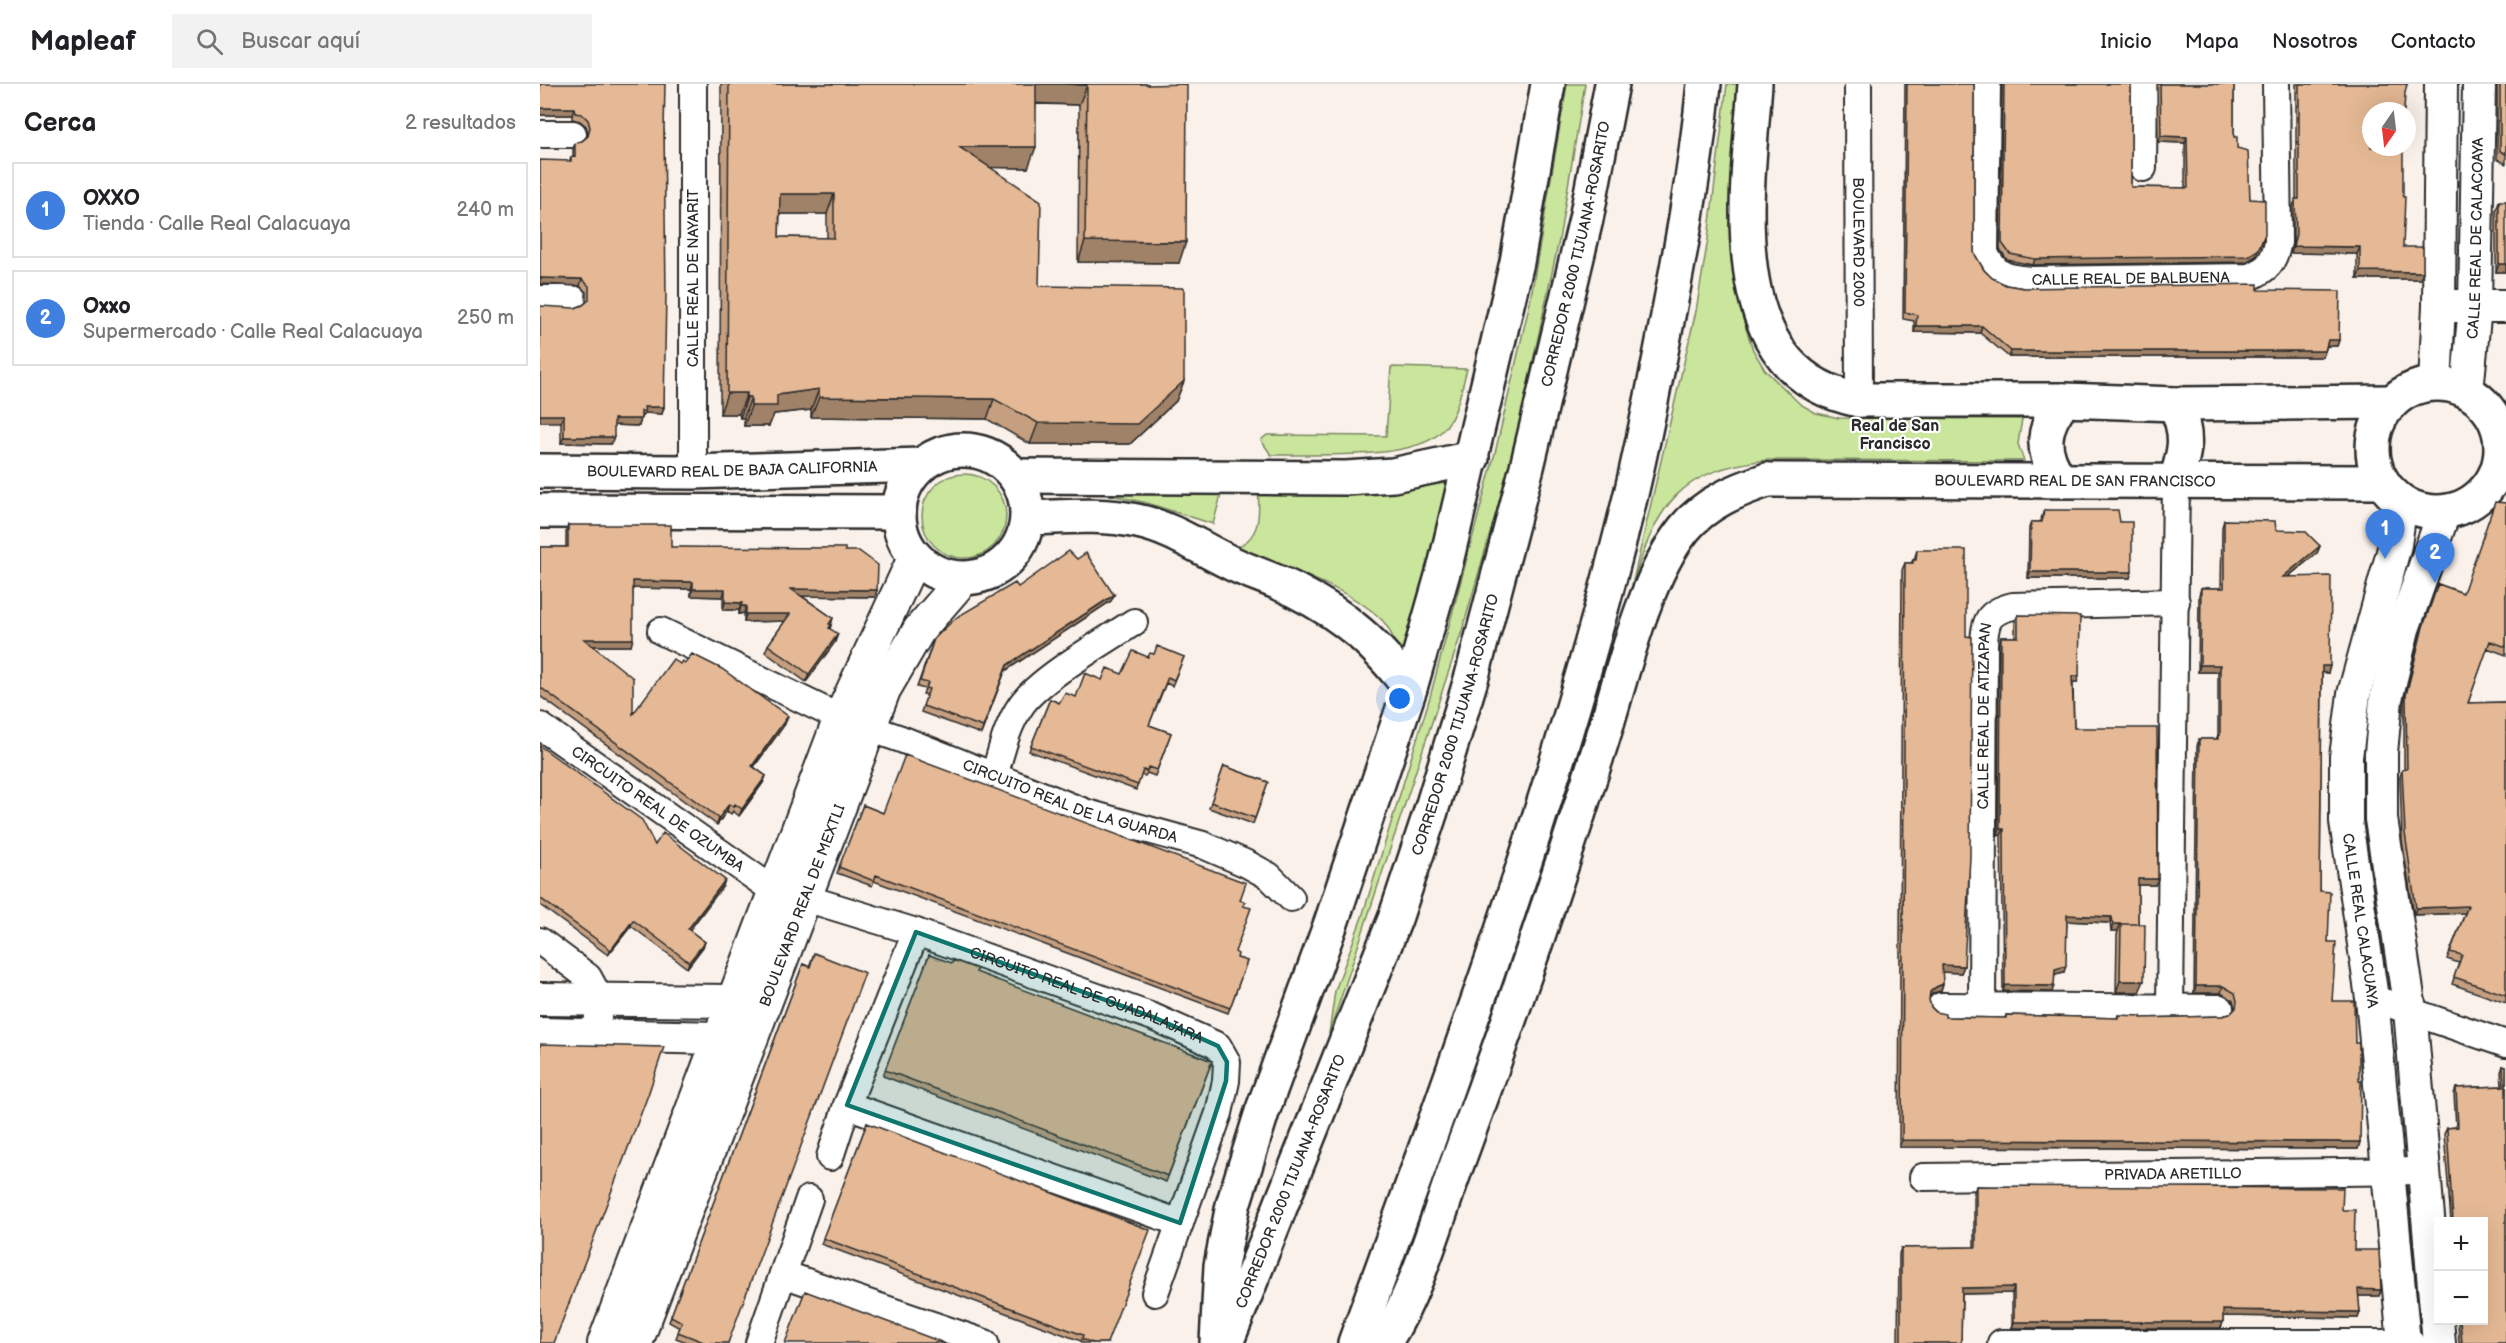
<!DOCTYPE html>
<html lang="es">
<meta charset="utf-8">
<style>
:root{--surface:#fff;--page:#f2f2f2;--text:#202124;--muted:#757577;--line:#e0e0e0;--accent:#7c3aed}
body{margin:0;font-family:"Balsamiq Sans",sans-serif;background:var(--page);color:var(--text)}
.controls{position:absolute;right:18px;bottom:18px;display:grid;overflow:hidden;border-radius:0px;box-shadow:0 6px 24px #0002}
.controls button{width:54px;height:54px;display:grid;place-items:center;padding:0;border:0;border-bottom:2px solid var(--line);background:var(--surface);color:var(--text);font:30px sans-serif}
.compass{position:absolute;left:1822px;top:18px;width:54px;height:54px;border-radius:50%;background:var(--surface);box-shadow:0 6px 24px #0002;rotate:194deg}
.you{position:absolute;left:860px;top:615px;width:21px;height:21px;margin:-15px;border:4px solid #fff;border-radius:50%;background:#1a73e8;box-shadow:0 0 0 9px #1a73e833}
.badge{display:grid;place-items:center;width:39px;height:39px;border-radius:50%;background:var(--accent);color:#fff;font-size:20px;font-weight:700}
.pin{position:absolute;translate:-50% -50px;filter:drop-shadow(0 2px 3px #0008)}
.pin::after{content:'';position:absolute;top:32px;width:21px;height:18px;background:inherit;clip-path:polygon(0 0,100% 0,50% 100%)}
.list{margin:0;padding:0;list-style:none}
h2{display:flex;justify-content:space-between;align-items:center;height:78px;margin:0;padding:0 24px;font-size:26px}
h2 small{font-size:20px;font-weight:400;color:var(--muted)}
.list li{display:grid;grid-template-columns:39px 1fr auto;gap:18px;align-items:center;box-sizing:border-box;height:96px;margin:0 12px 12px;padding:0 12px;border:2px solid var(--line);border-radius:0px}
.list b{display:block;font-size:22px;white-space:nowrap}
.list p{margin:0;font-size:20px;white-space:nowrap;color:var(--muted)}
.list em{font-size:20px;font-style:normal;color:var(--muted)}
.icon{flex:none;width:33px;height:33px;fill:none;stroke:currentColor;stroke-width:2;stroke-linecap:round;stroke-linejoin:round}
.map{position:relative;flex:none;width:1966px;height:1259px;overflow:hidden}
header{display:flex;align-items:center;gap:36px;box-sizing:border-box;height:84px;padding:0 30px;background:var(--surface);border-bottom:2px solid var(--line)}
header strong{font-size:28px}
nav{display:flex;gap:33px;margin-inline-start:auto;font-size:21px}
.search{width:420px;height:54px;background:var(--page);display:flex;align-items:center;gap:15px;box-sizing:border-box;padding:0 21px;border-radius:0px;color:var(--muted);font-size:22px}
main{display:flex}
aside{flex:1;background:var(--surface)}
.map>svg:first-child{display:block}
</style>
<header>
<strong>Mapleaf</strong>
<div class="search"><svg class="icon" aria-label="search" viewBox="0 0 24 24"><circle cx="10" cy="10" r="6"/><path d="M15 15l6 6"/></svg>Buscar aquí</div>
<nav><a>Inicio</a><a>Mapa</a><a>Nosotros</a><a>Contacto</a></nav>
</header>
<main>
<aside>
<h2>Cerca<small>2 resultados</small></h2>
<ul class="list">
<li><span class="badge" style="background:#3f7fe0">1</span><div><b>OXXO</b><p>Tienda · Calle Real Calacuaya</p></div><em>240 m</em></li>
<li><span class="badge" style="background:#3f7fe0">2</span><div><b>Oxxo</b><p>Supermercado · Calle Real Calacuaya</p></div><em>250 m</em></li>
</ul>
</aside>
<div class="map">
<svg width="1966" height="1259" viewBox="0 0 1966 1259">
<rect width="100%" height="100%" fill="#faf1ea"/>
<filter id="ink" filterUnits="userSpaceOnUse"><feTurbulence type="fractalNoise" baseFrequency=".0167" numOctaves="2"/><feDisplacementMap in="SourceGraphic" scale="12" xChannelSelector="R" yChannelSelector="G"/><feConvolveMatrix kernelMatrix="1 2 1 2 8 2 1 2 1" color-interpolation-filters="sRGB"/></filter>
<g filter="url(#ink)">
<path fill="#cae59c" stroke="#7a8864" stroke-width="1.5" d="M1027,0H1045L1019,156L976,356L964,401L922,547L789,950L795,907L822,833L890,613L956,365L990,218Z
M1187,0H1204L1194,190L1202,232L1213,266L1225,286L1260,320L1276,329L1299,334L1482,335L1478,360L1484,377L1227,376C1138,386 1118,420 1092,501L1156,227L1168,155Z
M851,283L927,285C921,305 918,332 901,348C873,376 780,370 739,371H731L721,356L727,351L846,352Z
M382 432a42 42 0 1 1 84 0a42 42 0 1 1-84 0Z
M910,398L861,578C856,563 853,548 842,536C810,503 735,480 692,465C721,456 720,431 718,405L875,404Z
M579,407L680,408L681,411L673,440L607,419L566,410Z"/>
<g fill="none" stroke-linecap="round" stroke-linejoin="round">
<g stroke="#2b2b2b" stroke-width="30">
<g id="minor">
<path id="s1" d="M1318,0L1319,316"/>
<path id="s2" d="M1447,0L1445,169C1456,193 1467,194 1492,196L1709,193C1728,186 1734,177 1738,158L1736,0"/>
<path d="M0,50H33"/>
<path d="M1603,84L1604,0"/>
<path d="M0,215H33"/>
<path d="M153,388V0"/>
<path id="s3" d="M121,547L300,634L361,655L547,729L663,761L707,780L729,792L751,814"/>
<path id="s4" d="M0,642L236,808"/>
<path d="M454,693C461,668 467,641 482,620C502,593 564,558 594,538"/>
<path id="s5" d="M265,814L376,848L613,933L678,962L687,978L686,997L679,1029L615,1209"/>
<path d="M0,857L48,893L60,915L56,950"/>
<path d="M1832,914L1966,960"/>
<path d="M1401,922L1680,924"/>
<path id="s6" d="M1442,922L1444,561C1445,536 1448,528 1473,522L1636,518"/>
<path d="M1630,923L1636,396"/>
<path d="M307,1021L640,1139"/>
<path d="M290,1073L307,1021L376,848"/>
<path id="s7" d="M1383,1093L1884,1087"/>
<path d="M243,1190L445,1259"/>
<path d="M219,1259L269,1115"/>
<path d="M1461,1259H1871"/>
</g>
</g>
<g stroke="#2b2b2b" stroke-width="36">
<g id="tertiary">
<path d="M1914,222H1966"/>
<path d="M1895,300L1899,222L1901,0"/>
<path id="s8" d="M1927,308L1935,222L1939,0"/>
<path id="s9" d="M1861,418L1855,461L1814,610L1806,673V738L1832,914L1864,1259"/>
<path d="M0,915L192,917L211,925"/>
<path d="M0,950L180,954L198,963"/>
<path d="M64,1259L300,634L375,472"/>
<path id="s10" d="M96,1259L344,606L379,546L424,494"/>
<path d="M1899,1259L1870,926L1841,735V669L1846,615L1863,545L1904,428"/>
</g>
</g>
<g stroke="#2b2b2b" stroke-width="38">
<g id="secondary">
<circle cx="1897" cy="364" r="64"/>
<path d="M1319,316H1524L1635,320L1852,318"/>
<path d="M1635,320C1649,350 1646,365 1636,396"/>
<circle cx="423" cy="430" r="64"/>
<path id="s11" d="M0,387L153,388L382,381"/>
<path id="s12" d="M1227,396L1842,398"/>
<path d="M1520,396C1500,367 1501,344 1524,316"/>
<path d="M0,427L359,428"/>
</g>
</g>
<g stroke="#2b2b2b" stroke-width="38">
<g id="trunk">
<path d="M1215,0C1208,105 1176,289 1319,316"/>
<path d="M475,392L806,394L853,391L932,374"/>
<path d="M488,434C524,433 561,429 597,437C632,444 661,465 693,480C714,490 736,496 756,507C807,533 835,559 870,604"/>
<path d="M677,1259L681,1182L693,1121L722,1028L791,839L870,604L906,478L977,178L1008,0"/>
<path id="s13" d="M686,1259L855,835L891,727L932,592L987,383L1046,135L1072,0"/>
<path d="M815,1259C914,987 1015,715 1085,434C1099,381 1109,326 1120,273C1138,182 1155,92 1164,0"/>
<path d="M844,1259C876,1211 897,1135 917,1080C969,940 1017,799 1062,656C1082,593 1103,496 1144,445C1165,419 1197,406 1227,396"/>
</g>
</g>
<use href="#minor" stroke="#fff" stroke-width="26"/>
<use href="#tertiary" stroke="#fff" stroke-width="32"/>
<use href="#secondary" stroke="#fff" stroke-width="33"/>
<use href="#trunk" stroke="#fff" stroke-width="33"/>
</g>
<path fill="#c59f80" stroke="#2b2b2b" stroke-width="1.5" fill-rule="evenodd" d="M0,0L124,46V323L122,330L104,329L102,333H101L99,342L74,341L71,360L21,359V338L35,224L43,221L46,218V208L40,202L0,200L30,77L31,73H33V65L35,59L42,57L47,52L48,49L46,42L40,37L32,35V31H0Z
M181,0H608L639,179L538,178L539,21L496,20L488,84L450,83L499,202L644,297L636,317L590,360H490L447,335L271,333V326L234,330L229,342H204V334H200L199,330H180ZM240,130H287V154L239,153Z
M1365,0H1434V169L1444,186L1452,194L1466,201L1484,204L1718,206L1799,256L1797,262H1787L1783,273H1469L1440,249L1374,248V237L1363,235Z
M1462,0H1591V103L1645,104V59L1618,58L1617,0H1694V53L1710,115L1716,172L1706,178L1493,181L1467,176L1460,165Z
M1756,0H1867L1831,27L1863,163L1880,195H1817V170L1751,169L1753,158V122L1756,115Z
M1957,0H1966V80L1957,75Z
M1959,117L1966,188H1956V126Z
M1966,419V571L1947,564L1928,619L1966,618V919L1912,900L1919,879L1907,875L1925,829L1874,831L1862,756L1860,693L1862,686H1864V618L1880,550L1898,500L1923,509Z
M1504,426L1580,438L1590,494H1488L1489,444L1491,438H1500Z
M1684,436L1736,446L1780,462L1777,469L1748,493L1788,589L1782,588L1780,807L1788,858L1792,917L1815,959L1820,1058L1818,1065L1359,1063L1362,486L1365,479H1371L1373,476H1374L1377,466L1424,882L1421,889L1402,888L1401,907L1393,909L1389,914V916L1391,923L1396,928L1405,933L1465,934L1466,931L1577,934L1578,931L1601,934L1682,932L1690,930L1694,926L1695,924L1693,916L1681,909H1654L1657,662L1659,655H1676L1678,651V588H1658L1659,511L1661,504H1681L1682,443Z
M28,441L131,463L305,467L337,506L335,513L262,512L293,534L290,545L295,558L266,598L225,568L228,561L245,537L204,538V529L199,530V526H183V513L151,512V505L93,504L91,562H53L93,630L140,580L245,640L214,683L226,692L223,699L199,732L193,727L191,730L187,727L177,741L0,612V463H26V448Z
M478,503L574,511L571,517L465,587L441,650L381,628L387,611L383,610L385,605L377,603L394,555Z
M1478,531L1537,598H1533L1534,644L1615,801H1598V840L1599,908H1576L1577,851L1578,847H1571L1570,839L1527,837L1524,888L1515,890L1512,908L1463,907L1461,751H1458L1459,559L1461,553H1475V537Z
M614,570L644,573L632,602L626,599L609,641L631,649L615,692L607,689L605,692L601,691L596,706L489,667L510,615L519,619L536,613L562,596L582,590L608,573Z
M0,662L115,761L183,802L149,846L165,858L163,863L147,884L91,842L68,871L0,821Z
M684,682L728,698L713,740L669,724Z
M323,721L343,729L700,816L703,822L695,868L697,874L707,877L688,929L334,797L332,802L297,789Z
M274,869L188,1259H149L136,1254L140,1244L129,1238L263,880L269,883Z
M389,871L672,977L626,1098L343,992Z
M1963,982L1966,983V1259H1919L1918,1236H1944V1137H1911L1904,1050L1907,1044L1916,1043L1914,1010L1916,1004L1962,1002L1961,988Z
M327,1039L567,1259H541V1257L281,1160Z
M1436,1102L1802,1126L1814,1166L1841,1206L1839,1212H1818L1820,1228L1818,1234L1683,1232V1238L1681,1244H1472V1209L1422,1210L1421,1259H1358L1359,1170L1361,1164L1434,1163V1108Z"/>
<path fill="#a08268" stroke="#2b2b2b" stroke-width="1.5" d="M495,0H525L547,1L539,21L488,19Z
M0,24H34L32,31H0Z
M1621,52L1647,53L1645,59L1618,58Z
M419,63H496L488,84L411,83Z
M240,110H294L287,130H233Z
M1723,156L1716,172L1706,178L1493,181L1495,175Z
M545,157L646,158L639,179L538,178Z
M1753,162L1820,163L1817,170L1751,169Z
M1959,180H1966V188H1956Z
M1820,187L1883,188L1880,195H1817Z
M0,194H2L42,195L40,202L0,200Z
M1376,242H1442L1440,249L1374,248Z
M1788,256H1799L1797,262H1786Z
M1471,267H1785L1783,273H1469Z
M644,297L636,317L590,360H490L498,339Z
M279,305L271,326L234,330L229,342H204L211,322L237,311Z
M187,309H207L199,330H180Z
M207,313H211L204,334H200Z
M279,313L454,315L447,335L271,333Z
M104,323H124L122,330L104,329L102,333H99L101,327Z
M0,331H24L21,338H0Z
M74,335H101L99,342L71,341Z
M24,353H74L71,360L21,359Z
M1780,462L1777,469L1740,499L1743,493Z
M1490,488H1592L1590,494H1488Z
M93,497L153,498L151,505L91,504Z
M153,505H185L183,513L151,512Z
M251,505L337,506L335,513L249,512Z
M574,511L571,517L465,587L441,650L467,581Z
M185,518L202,519L199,526H183Z
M201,522H206L204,529L199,530Z
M206,530H250L248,537L204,538Z
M298,550L295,558L266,598L269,590Z
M44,555H93L91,562H41Z
M1660,581H1680L1678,588H1658Z
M1782,582H1790L1788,589L1780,588Z
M1532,592H1539L1537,598H1530Z
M248,632L245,640L209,689L212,682Z
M226,692L223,699L199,732L202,725Z
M189,720L187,727L177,741L179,734Z
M1460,745H1464L1461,751H1458Z
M1598,795H1618L1615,801H1596Z
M185,796L183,802L146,851L148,845Z
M1928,822L1925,829L1874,831L1876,824Z
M1527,831L1572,833L1570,839L1524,837Z
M93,836L91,842L68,871L71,866Z
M1573,840H1580L1578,847H1571Z
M165,858L163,863L147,884L149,878Z
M1402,881L1424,882L1421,889L1400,888Z
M1526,882L1524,888L1512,891L1515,885Z
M1580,897H1604L1599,908H1576Z
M1403,900L1401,907L1393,909L1388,915L1390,908L1396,903Z
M1465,901L1514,902L1512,908L1463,907Z
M1656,902H1683L1681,909H1654Z
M1362,1056L1820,1058L1818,1065L1359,1063Z
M1474,1203L1472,1209L1420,1210L1422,1204Z
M1818,1205L1841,1206L1839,1212H1816Z
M1683,1226L1820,1228L1818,1234L1681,1232Z
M1474,1238H1683L1681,1244H1472Z"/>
<path fill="#e5b995" stroke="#2b2b2b" stroke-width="1.5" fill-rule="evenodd" d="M0,0H125L124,46L126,210L124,323H104L105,327H101V335H74V353H24V331H0V222L35,224L43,221L49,216V202L42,195L2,194H0V76L31,77V73H35V59L42,57L48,52L50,43L48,36L42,30L35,29L34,24H0Z
M189,0H496V63H419L501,117L499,202L644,204V297L597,340L498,339L454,315L279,313V305L237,311V322H211V313H207V309H187ZM240,110H294V154L239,153Z
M525,0H608V1L647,0L646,158L545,157L547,1Z
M1367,0H1434V169L1444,186L1452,194L1466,201L1484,204L1718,200V206L1800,207L1799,256H1788L1785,267H1471L1442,242H1376L1377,231L1365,228Z
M1464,0H1591V103L1648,104L1647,53L1621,52L1620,0H1694V53H1697V64L1708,67L1710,115L1725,116V150L1718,166L1708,172L1495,175L1470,170L1462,159Z
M1759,0H1867L1865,9L1864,27H1831V63H1863V113H1865L1863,163H1883V188L1820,187V163L1753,162L1756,150L1755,115H1759Z
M1960,0H1966V70L1960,67Z
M1959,117H1966V180H1959Z
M1955,418L1966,419V563L1950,557L1928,619L1966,618V911L1914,893L1922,871L1910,868L1928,822L1876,824L1865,749L1862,686L1867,685L1866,611L1883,543L1898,500L1923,509Z
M1504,426H1578L1580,438H1592V488H1490L1491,438H1502Z
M1684,436L1735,437L1736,446L1765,447L1780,462L1743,493L1791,492L1790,582H1782L1780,807L1790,808L1788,858H1796L1792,917H1814L1815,959H1819V997H1821L1820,1058L1362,1056L1365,479H1373V476H1376L1377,466H1426V552L1432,553L1430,773L1424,882L1402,881L1403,900L1396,903L1390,908L1389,916L1391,923L1396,928L1405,930V933L1466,934V931L1578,934V931L1601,932V934L1682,932L1690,930L1696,924L1697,917L1695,909L1683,902H1656L1659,655H1678V651H1680V581H1660L1661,504H1684Z
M28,441H131V463L305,464V467H319L338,481L337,506L251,505L293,534L289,540L291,541L289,544L298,550L269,590L228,561L250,530H206V522H201L202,519L185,518V505H153V498L93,497V555H44L93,594V630L133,575L140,580L142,577L145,579L152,570L182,585L248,632L212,682L226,692L202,725L195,720L193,723L189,720L179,734L0,603V463H28Z
M529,467L537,475L546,469L574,511L467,581L443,643L383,622L389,605L386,604L388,599L380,597L394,555L405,544L417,533L475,499L478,503Z
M1478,531L1540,532L1539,592H1532L1534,644H1617L1618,795H1598V840H1573L1572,833L1527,831L1526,882L1515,885L1514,902L1465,901L1464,745H1460L1461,555V553H1478Z
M617,562L644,573L634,596L628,593L609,641L631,649L617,686L608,683L607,687L603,686L598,701L491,662L510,615L519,619L525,609L536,613L545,589L562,596L567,584L582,590L593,567L608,573L610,569L614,570Z
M0,662L102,736L115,761L123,749L185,796L148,845L165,858L149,878L93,836L71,866L0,814Z
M365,671L706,799L700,816L705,818L703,822L711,824L695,868L698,870L697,874L707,877L690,924L336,791L334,797L299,783L323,721L343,729Z
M684,682L728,698L715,734L671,718Z
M1581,840H1605L1604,897H1580Z
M274,869L325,889L188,1259H166L138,1248L142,1238L131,1232L263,880L270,883Z
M389,871L412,879L413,876L437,885L436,888L672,977L628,1092L345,986Z
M0,960L124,963L108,1011L14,1259H0Z
M1963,982L1966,983V1259H1922L1920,1236H1944V1137H1913L1907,1044L1918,1043L1916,1004L1964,1002Z
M327,1039L610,1146L567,1259H553L542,1255L543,1251L283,1154Z
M1436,1102L1803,1104L1802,1126H1815L1814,1166H1839L1841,1206L1818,1205L1820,1228L1683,1226V1238H1474V1203L1422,1204L1421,1259H1361V1164L1436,1163Z
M265,1207L404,1259H245Z"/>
</g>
<path fill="#0f766e" fill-opacity="0.2" stroke="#0f766e" stroke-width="4.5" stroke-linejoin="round" d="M376,848L613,933L678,962L687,978L686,997L640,1139L307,1021Z"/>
<g text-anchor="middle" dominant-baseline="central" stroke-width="4.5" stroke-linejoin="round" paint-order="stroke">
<g font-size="15" fill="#2b2b2b" stroke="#fff">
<text stroke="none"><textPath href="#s8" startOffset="154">CALLE REAL DE CALACOAYA</textPath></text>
<text stroke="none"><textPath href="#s1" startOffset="158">BOULEVARD 2000</textPath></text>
<text stroke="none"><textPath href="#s13" startOffset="1146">CORREDOR 2000 TIJUANA-ROSARITO</textPath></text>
<text transform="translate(153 194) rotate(-90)">CALLE REAL DE NAYARIT</text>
<text stroke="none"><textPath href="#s2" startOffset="326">CALLE REAL DE BALBUENA</textPath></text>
<text stroke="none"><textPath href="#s11" startOffset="192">BOULEVARD REAL DE BAJA CALIFORNIA</textPath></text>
<text stroke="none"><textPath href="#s12" startOffset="308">BOULEVARD REAL DE SAN FRANCISCO</textPath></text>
<text stroke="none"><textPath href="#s6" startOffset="290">CALLE REAL DE ATIZAPAN</textPath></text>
<text stroke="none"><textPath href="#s13" startOffset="660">CORREDOR 2000 TIJUANA-ROSARITO</textPath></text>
<text stroke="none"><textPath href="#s3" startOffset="444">CIRCUITO REAL DE LA GUARDA</textPath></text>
<text stroke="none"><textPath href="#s4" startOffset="144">CIRCUITO REAL DE OZUMBA</textPath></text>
<text stroke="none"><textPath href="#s10" startOffset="468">BOULEVARD REAL DE MEXTLI</textPath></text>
<text stroke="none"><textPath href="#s9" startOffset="426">CALLE REAL CALACUAYA</textPath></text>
<text stroke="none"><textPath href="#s5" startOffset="298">CIRCUITO REAL DE GUADALAJARA</textPath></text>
<text stroke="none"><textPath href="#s7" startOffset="250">PRIVADA ARETILLO</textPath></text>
<text stroke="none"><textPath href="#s13" startOffset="174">CORREDOR 2000 TIJUANA-ROSARITO</textPath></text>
</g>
<g font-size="16" font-weight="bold" fill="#2b2b2b" stroke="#fff">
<text x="1355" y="342">Real de San<tspan x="1355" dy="18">Francisco</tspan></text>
</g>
</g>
</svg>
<div class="controls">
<button>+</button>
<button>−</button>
</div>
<svg class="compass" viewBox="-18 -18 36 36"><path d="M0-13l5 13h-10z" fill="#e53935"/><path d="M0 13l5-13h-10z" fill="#757577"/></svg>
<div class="you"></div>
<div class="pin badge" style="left:1845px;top:475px;background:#3f7fe0">1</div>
<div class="pin badge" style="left:1895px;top:499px;background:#3f7fe0">2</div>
</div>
</main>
